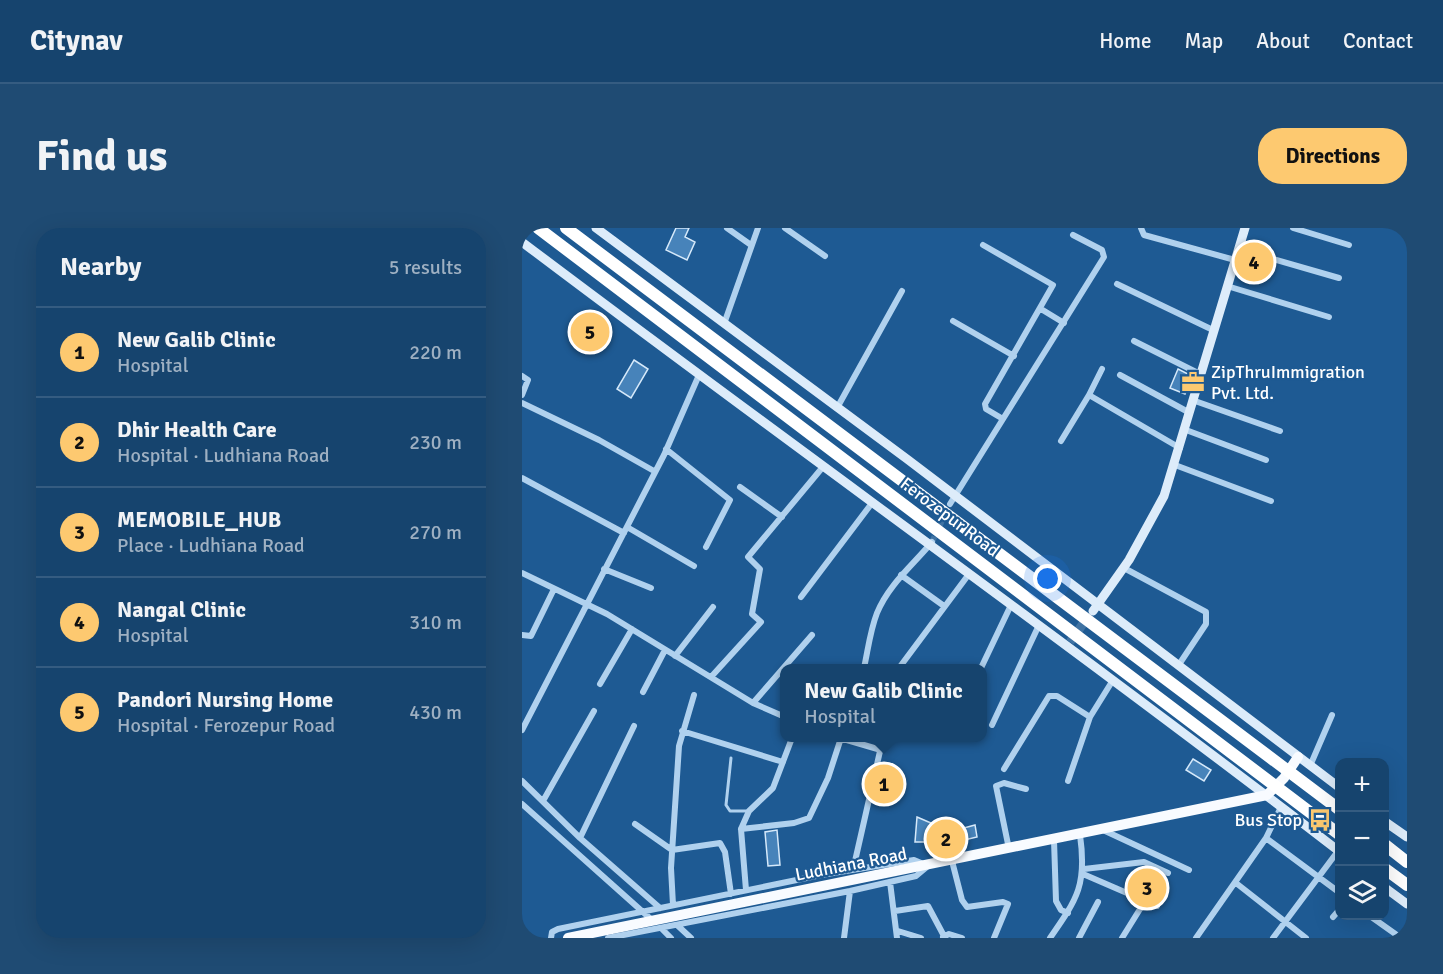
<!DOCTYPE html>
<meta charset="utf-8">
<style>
:root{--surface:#16446e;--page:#1f4b73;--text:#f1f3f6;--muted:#9eb0c2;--line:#355c81;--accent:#fdc970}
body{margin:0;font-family:Signika,sans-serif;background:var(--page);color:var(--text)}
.controls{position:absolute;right:18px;bottom:18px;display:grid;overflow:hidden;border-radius:12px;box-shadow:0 6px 24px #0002}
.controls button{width:54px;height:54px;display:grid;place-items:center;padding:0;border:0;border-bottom:2px solid var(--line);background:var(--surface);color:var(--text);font:30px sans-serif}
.you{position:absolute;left:526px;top:351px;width:21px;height:21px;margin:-15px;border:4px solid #fff;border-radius:50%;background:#1a73e8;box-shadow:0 0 0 9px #1a73e833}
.badge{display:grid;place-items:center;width:39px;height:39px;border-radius:50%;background:var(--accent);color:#111;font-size:20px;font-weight:700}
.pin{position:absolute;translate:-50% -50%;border:3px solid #fff;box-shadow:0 2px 6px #0006}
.popup{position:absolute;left:258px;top:436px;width:207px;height:78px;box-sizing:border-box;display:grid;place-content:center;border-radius:12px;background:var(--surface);filter:drop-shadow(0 2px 4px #0005);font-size:20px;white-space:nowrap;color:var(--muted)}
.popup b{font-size:22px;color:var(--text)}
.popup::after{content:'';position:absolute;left:50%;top:100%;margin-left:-12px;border:12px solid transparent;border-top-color:var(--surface)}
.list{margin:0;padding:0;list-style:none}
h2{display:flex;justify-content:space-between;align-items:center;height:78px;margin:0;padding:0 24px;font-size:26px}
h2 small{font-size:20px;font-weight:400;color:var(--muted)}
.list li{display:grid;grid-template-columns:39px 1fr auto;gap:18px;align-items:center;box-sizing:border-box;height:90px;padding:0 24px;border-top:2px solid var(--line)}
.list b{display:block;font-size:22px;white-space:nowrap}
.list p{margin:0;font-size:20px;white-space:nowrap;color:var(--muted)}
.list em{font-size:20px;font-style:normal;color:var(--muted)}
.icon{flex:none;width:33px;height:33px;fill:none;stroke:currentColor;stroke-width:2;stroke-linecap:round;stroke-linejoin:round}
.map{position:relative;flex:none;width:885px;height:710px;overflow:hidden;border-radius:24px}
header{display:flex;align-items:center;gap:36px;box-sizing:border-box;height:84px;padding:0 30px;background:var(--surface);border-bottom:2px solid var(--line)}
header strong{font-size:28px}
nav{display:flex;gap:33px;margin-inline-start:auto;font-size:21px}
.intro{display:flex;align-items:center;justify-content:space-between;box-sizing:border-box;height:144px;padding:0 36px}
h1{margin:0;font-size:42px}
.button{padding:15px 27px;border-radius:24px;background:var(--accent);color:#111;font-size:21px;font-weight:700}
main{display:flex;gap:36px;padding:0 36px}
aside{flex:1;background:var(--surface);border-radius:24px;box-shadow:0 6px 24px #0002}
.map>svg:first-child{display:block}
</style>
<header>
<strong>Citynav</strong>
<nav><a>Home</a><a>Map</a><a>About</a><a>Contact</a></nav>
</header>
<div class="intro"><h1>Find us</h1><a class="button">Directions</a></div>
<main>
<aside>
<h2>Nearby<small>5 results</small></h2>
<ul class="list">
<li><span class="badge">1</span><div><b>New Galib Clinic</b><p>Hospital</p></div><em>220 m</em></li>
<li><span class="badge">2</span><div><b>Dhir Health Care</b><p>Hospital · Ludhiana Road</p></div><em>230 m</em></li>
<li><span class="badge">3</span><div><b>MEMOBILE_HUB</b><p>Place · Ludhiana Road</p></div><em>270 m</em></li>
<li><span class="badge">4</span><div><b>Nangal Clinic</b><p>Hospital</p></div><em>310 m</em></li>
<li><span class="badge">5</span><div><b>Pandori Nursing Home</b><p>Hospital · Ferozepur Road</p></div><em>430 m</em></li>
</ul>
</aside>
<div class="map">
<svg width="885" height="710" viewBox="0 0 885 710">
<rect width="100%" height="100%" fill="#1e5a93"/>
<path fill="#4783ba" stroke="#d6e9fa" stroke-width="1.5" d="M154,0H167L163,9L173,14L165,32L144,22Z
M725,29L747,35L744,47L722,40Z
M73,85L87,94L69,122L55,114Z
M112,132L126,141L109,170L95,161Z
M656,141L670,148L663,166L648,160Z
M671,531L689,542L682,553L664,542Z
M358,549L374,554L371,564L355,559Z
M395,589L439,608L438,601L453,597L455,609L434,614H393Z
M255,602L258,637L246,638L243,604Z
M620,649L635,658L630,670L614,662Z"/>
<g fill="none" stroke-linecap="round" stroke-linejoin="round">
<path stroke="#4073a3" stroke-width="6" stroke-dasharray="6 3" stroke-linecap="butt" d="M410,314L424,284"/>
<path stroke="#4073a3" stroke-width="9" stroke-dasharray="9 4.5" stroke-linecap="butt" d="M548,414L568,386"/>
<path stroke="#b0d1ee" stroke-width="3" d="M209,530L204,577L208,583H225"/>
<path stroke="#b0d1ee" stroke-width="6" d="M205,0L229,17
M263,0L303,28
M619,0L622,7L713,32
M771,0L827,17
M461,17L531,57L463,176L464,181L481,191
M716,21L817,50
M595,56L693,103
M705,58L807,89
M519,81L542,95
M431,93L492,128
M202,96L236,0
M612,113L680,147
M580,141L567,167L658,220
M598,147L668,185
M0,148L6,152L0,167
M673,173L758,203
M0,175L77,212L132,243
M315,180L380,63
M664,202L744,232
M539,213L567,167
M144,221L208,272L184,319
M653,237L749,273
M0,250L102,305
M218,259L260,289
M428,276L582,29L580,22L551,7
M105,299L172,338
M602,340L684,384V396L656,438
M82,341L129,360
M0,345L85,386L231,475L263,489
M379,347L422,378
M279,369L350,275
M0,407L9,408L32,361
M153,428L191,379
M342,440C346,422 348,403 355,385C367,356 391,337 410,314
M377,440L447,346
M459,440L489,377
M189,449L239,394L230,386L238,341L226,329L300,240
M78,456L110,401
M121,464L143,422
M231,475L290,407
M470,497L517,397
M0,502L142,227L177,147
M160,503L261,534
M318,510L359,522
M788,538L810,487
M482,541L527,468H535L568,489
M0,553L58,610L138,680
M546,553L568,489L591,452
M21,573L72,483
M0,576L131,693
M113,596L150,622L198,615L203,624L209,666
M219,601L227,583L251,560L270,510
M581,602L667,642
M58,610L112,498
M744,610L818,665
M532,612L534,673L539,682L546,685
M487,621L474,558L482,555L504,561
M430,633L440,672L445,679L481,674L486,676L472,710
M562,641L622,634L646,645
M331,642L361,510
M561,646L635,678
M368,654L375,710
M714,655L784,710
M224,662L219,601L272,595L287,590L306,550L319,510
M151,677L149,640L157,518L172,467
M373,683L406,678L422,708
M848,688L879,710
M811,689L818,681
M155,697L169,710
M139,700L149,710
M376,703L399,710
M421,709L427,706L440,710
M29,710L30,704L36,701L299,647L392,632L406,638L394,648L328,663L86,710
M322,710L328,663
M528,710C556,670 565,656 558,607
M557,710L576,674
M600,710L623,673
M674,710L744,610L759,579
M751,710L816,623"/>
<path stroke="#ddecfa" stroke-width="9" d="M74,0L385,231L818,560
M0,14C271,219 548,416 818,624
M571,383L607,332L642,268L723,0
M862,593L885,609
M862,659L885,676"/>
<path stroke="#f8fbff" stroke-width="10" d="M46,710L745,567L762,550L776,529"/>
<path stroke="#fff" stroke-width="12" d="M16,0L818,607
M44,0L818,582
M862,616L885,634
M862,640L885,657"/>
<g stroke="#fff" stroke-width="4.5">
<path id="rail" d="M0,710H1"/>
</g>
<use href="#rail" stroke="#1e5a93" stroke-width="2" stroke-dasharray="7" stroke-linecap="butt"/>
</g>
<defs>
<g id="office-bare" transform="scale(1.8)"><path d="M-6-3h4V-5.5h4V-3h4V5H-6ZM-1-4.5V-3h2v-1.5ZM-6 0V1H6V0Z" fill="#fdc970" stroke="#1e5a93" stroke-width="2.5" paint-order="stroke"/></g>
<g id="bus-bare" transform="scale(1.8)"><path d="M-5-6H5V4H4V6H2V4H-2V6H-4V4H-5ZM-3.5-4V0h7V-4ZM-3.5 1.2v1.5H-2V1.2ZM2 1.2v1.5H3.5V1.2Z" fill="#fdc970" stroke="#1e5a93" stroke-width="2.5" paint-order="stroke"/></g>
</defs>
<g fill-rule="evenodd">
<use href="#office-bare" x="671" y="154"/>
<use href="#bus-bare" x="798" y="592"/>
</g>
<g text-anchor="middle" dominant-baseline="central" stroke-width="4.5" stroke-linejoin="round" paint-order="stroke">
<g font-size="18" fill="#fff" stroke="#1e5a93" text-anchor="start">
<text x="689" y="144">ZipThruImmigration<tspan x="689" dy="21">Pvt. Ltd.</tspan></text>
<text x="780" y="592" text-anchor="end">Bus Stop</text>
</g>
<g font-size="18" fill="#fff" stroke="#1e5a93">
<text transform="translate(428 289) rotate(37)">Ferozepur Road</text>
<text transform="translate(329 636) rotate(-11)">Ludhiana Road</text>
</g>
</g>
</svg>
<div class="controls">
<button>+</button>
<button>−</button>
<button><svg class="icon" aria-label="layers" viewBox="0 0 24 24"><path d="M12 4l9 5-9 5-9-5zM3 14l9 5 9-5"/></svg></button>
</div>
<div class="you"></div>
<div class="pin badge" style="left:362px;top:556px">1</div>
<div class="popup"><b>New Galib Clinic</b>Hospital</div>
<div class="pin badge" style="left:424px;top:611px">2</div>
<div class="pin badge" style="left:625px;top:660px">3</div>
<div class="pin badge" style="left:732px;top:34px">4</div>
<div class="pin badge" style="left:68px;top:104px">5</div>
</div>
</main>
